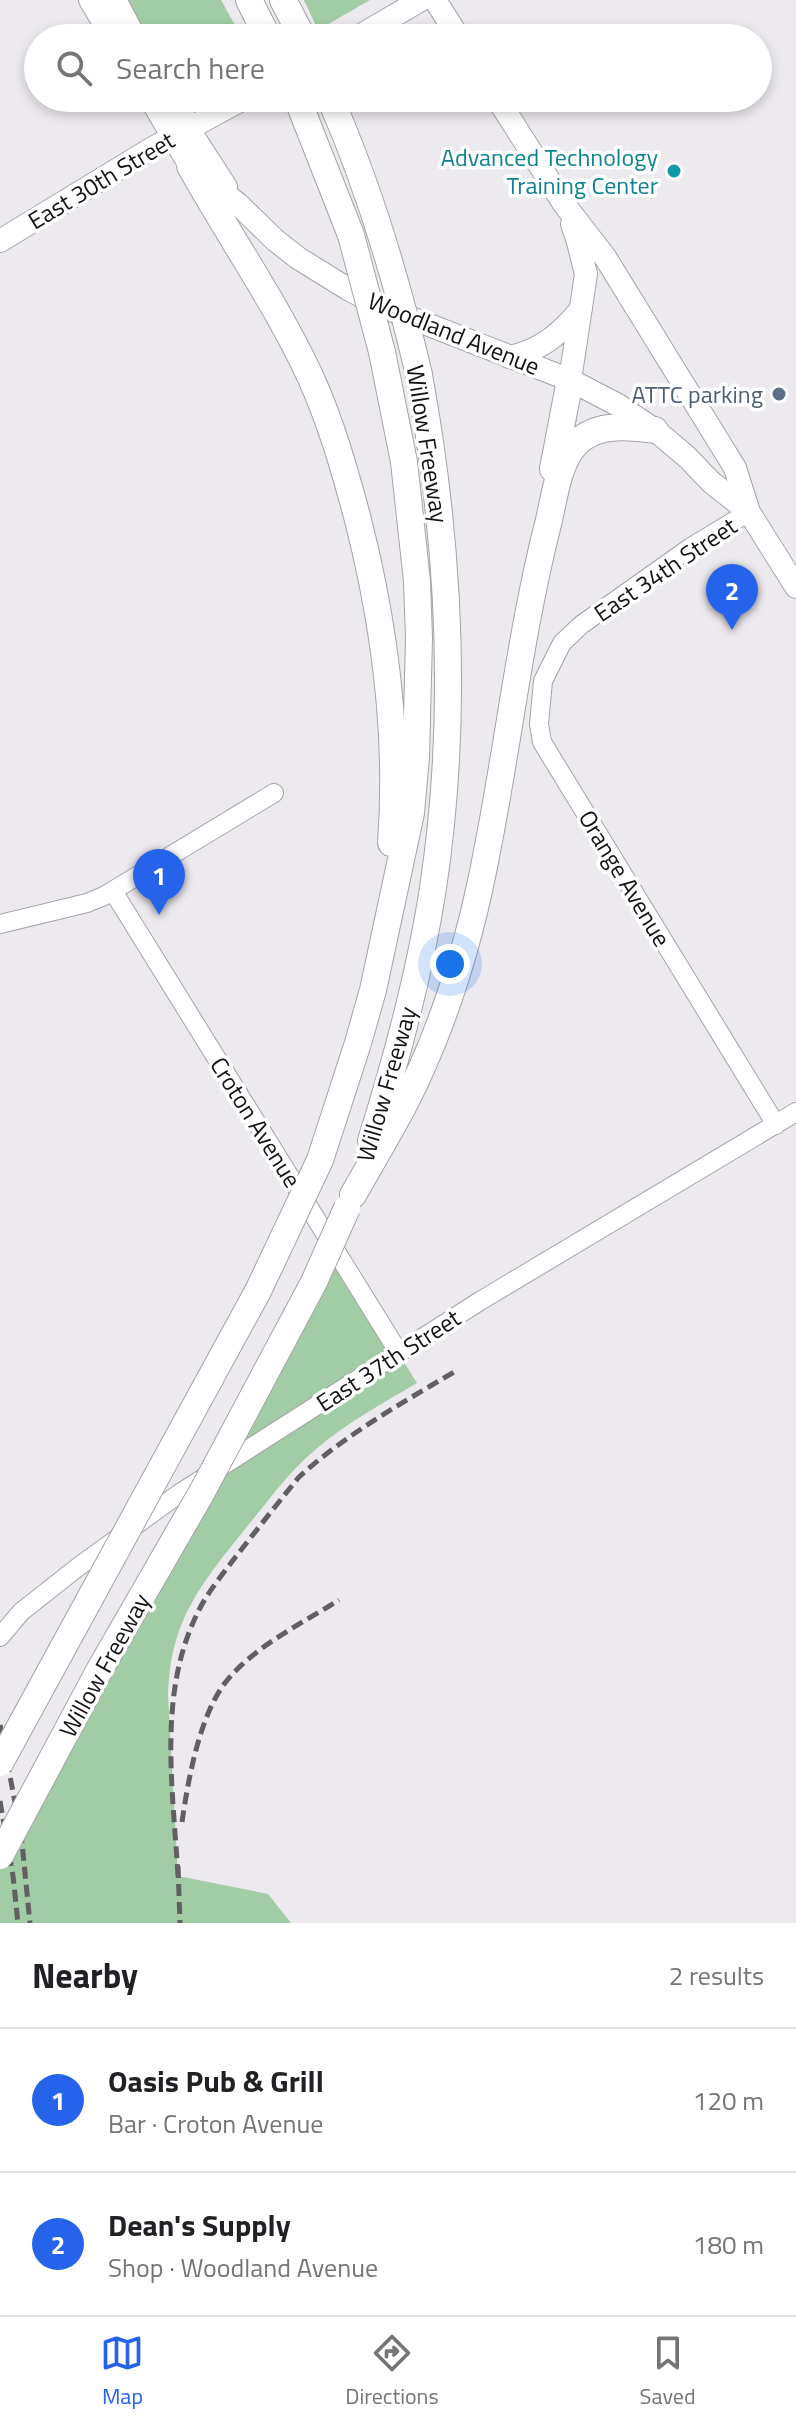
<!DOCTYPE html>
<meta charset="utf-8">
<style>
:root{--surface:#fff;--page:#f6f6f6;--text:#202124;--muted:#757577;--line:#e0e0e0;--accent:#2563eb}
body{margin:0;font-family:"Titillium Web",sans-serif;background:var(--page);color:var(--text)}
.you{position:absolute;left:450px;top:964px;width:28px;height:28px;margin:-20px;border:6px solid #fff;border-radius:50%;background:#1a73e8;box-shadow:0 0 0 12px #1a73e833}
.badge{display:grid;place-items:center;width:52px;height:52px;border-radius:50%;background:var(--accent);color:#fff;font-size:26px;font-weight:700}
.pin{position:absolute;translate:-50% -66px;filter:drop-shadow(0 2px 4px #0008)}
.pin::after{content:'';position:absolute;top:42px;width:28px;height:24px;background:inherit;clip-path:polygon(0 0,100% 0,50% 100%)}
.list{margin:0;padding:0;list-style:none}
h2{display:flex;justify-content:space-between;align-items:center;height:104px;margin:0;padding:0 32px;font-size:34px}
h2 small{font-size:26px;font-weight:400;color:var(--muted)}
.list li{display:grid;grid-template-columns:52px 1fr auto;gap:24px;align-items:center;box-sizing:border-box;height:144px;padding:0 32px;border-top:2px solid var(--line)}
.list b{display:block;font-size:30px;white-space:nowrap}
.list p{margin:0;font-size:26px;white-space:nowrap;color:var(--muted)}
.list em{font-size:26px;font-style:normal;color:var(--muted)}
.icon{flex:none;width:44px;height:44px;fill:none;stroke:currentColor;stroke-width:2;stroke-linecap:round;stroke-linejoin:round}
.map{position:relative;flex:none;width:796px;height:1923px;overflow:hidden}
.search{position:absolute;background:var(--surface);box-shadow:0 4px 12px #0003;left:24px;right:24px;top:24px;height:88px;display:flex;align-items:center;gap:20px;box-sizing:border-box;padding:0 28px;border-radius:44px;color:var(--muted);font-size:30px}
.sheet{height:392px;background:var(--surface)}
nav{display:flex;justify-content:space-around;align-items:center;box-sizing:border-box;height:112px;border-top:2px solid var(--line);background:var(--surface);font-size:22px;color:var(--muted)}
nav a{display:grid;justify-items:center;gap:4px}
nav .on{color:var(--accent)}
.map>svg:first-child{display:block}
</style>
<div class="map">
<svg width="796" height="1923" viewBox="0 0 796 1923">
<rect width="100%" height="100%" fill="#ece9ef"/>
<path fill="#a1cca5" d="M120,0H221L242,38H139Z
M304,0H370L318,30Z
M332,1246L417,1383C382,1404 346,1423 315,1450C290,1471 271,1497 250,1523C223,1557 192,1592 178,1634C171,1654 169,1674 168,1694L178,1876L268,1894L291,1923H0V1856Z"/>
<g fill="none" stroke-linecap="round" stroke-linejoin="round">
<g stroke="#a6a2a9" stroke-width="20">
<path id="minor" d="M749,512L691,547L581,625L562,643L543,681L539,724L542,742L776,1125
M113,891L399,1353
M0,924L87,903L104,896L274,793
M0,1637L21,1612L78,1567L180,1493L480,1301L796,1112"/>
</g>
<g stroke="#a6a2a9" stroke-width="24">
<path id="major" d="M90,0L113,38
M435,0L459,38
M356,38L421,0
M150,98L190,166L238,204L275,240L298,258L348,289L378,305L570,380L618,405L655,430L687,457L711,482L749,512
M497,98L564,204L605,257L735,468L749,512L796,587
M188,128L226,187
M0,241L151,149L245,98
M509,357C541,351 561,333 581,309
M570,380L586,274L578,242L572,224"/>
</g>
<g stroke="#a6a2a9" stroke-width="28">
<path id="highway" d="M113,0L133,38
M249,0L268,38
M283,0L303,38
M170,98L188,128
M190,166C229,236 276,303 310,376C331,422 345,471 358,520C385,626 399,734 391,843
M553,469L570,380
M371,1141C397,1058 420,973 433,888C459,716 450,545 419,375
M320,1160L358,1043L373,990L411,813L416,757L419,638L417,581L404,462L382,352
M353,1195C370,1165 388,1135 404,1105C445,1025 472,934 488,846C509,739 521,630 548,524C554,500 557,470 571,450C590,422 627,426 655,430"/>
</g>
<use href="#minor" stroke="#fff" stroke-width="18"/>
<use href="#major" stroke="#fff" stroke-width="22"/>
<use href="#highway" stroke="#fff" stroke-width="26"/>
<path stroke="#615f62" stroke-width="5" stroke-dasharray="12 6" stroke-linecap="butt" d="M0,1725L21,1833L30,1923
M0,1801L13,1876L18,1923
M182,1822C188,1781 199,1717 225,1683C253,1647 301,1624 339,1600
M178,1866L180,1923
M178,1876C173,1788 157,1692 199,1610C208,1592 222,1575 234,1559C255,1532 277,1504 299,1477C345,1435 400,1404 454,1372"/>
<g stroke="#a6a2a9" stroke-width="28" stroke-linecap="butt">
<path id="highway-bridge" d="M297,98L351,235L382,352
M330,98C369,187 397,280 419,375
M0,1763L258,1291L320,1160
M0,1856L100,1669L202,1492L314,1282L347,1208"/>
</g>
<use href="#highway-bridge" stroke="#fff" stroke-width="26"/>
</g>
<circle fill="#0f9aa8" stroke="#fff" stroke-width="3" cx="674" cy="171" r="8"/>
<circle fill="#5c6f8a" stroke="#fff" stroke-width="3" cx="779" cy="394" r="8"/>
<g text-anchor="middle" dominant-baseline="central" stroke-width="7" stroke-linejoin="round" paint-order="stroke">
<g font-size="24" fill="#0d838f" stroke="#fff" text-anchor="end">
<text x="658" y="157">Advanced Technology<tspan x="658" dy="28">Training Center</tspan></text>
</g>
<g font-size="24" fill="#121113" stroke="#fff">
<text transform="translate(101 180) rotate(-31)">East 30th Street</text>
<text transform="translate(454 333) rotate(22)">Woodland Avenue</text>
<text transform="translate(428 444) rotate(81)">Willow Freeway</text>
<text transform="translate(665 569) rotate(-34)">East 34th Street</text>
<text transform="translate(625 878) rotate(59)">Orange Avenue</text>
<text transform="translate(386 1084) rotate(-74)">Willow Freeway</text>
<text transform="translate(256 1122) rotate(58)">Croton Avenue</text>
<text transform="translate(388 1360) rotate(-33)">East 37th Street</text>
<text transform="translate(104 1665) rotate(-61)">Willow Freeway</text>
</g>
<g font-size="24" fill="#4e5e75" stroke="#fff" text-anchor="end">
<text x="763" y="394">ATTC parking</text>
</g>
</g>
</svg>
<div class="you"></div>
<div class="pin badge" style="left:159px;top:915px">1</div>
<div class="pin badge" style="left:732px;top:630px">2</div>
<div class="search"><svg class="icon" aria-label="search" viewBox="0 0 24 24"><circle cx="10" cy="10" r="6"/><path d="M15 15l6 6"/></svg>Search here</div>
</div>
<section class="sheet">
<h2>Nearby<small>2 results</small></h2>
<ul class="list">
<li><span class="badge">1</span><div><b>Oasis Pub &amp; Grill</b><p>Bar · Croton Avenue</p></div><em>120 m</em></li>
<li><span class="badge">2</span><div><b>Dean's Supply</b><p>Shop · Woodland Avenue</p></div><em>180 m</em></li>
</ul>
</section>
<nav>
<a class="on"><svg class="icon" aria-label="map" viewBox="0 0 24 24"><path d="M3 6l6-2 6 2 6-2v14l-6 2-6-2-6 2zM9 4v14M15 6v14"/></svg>Map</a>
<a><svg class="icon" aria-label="directions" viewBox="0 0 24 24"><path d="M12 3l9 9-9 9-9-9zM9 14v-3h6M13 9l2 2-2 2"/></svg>Directions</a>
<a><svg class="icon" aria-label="saved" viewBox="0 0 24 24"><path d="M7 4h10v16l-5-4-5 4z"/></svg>Saved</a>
</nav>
